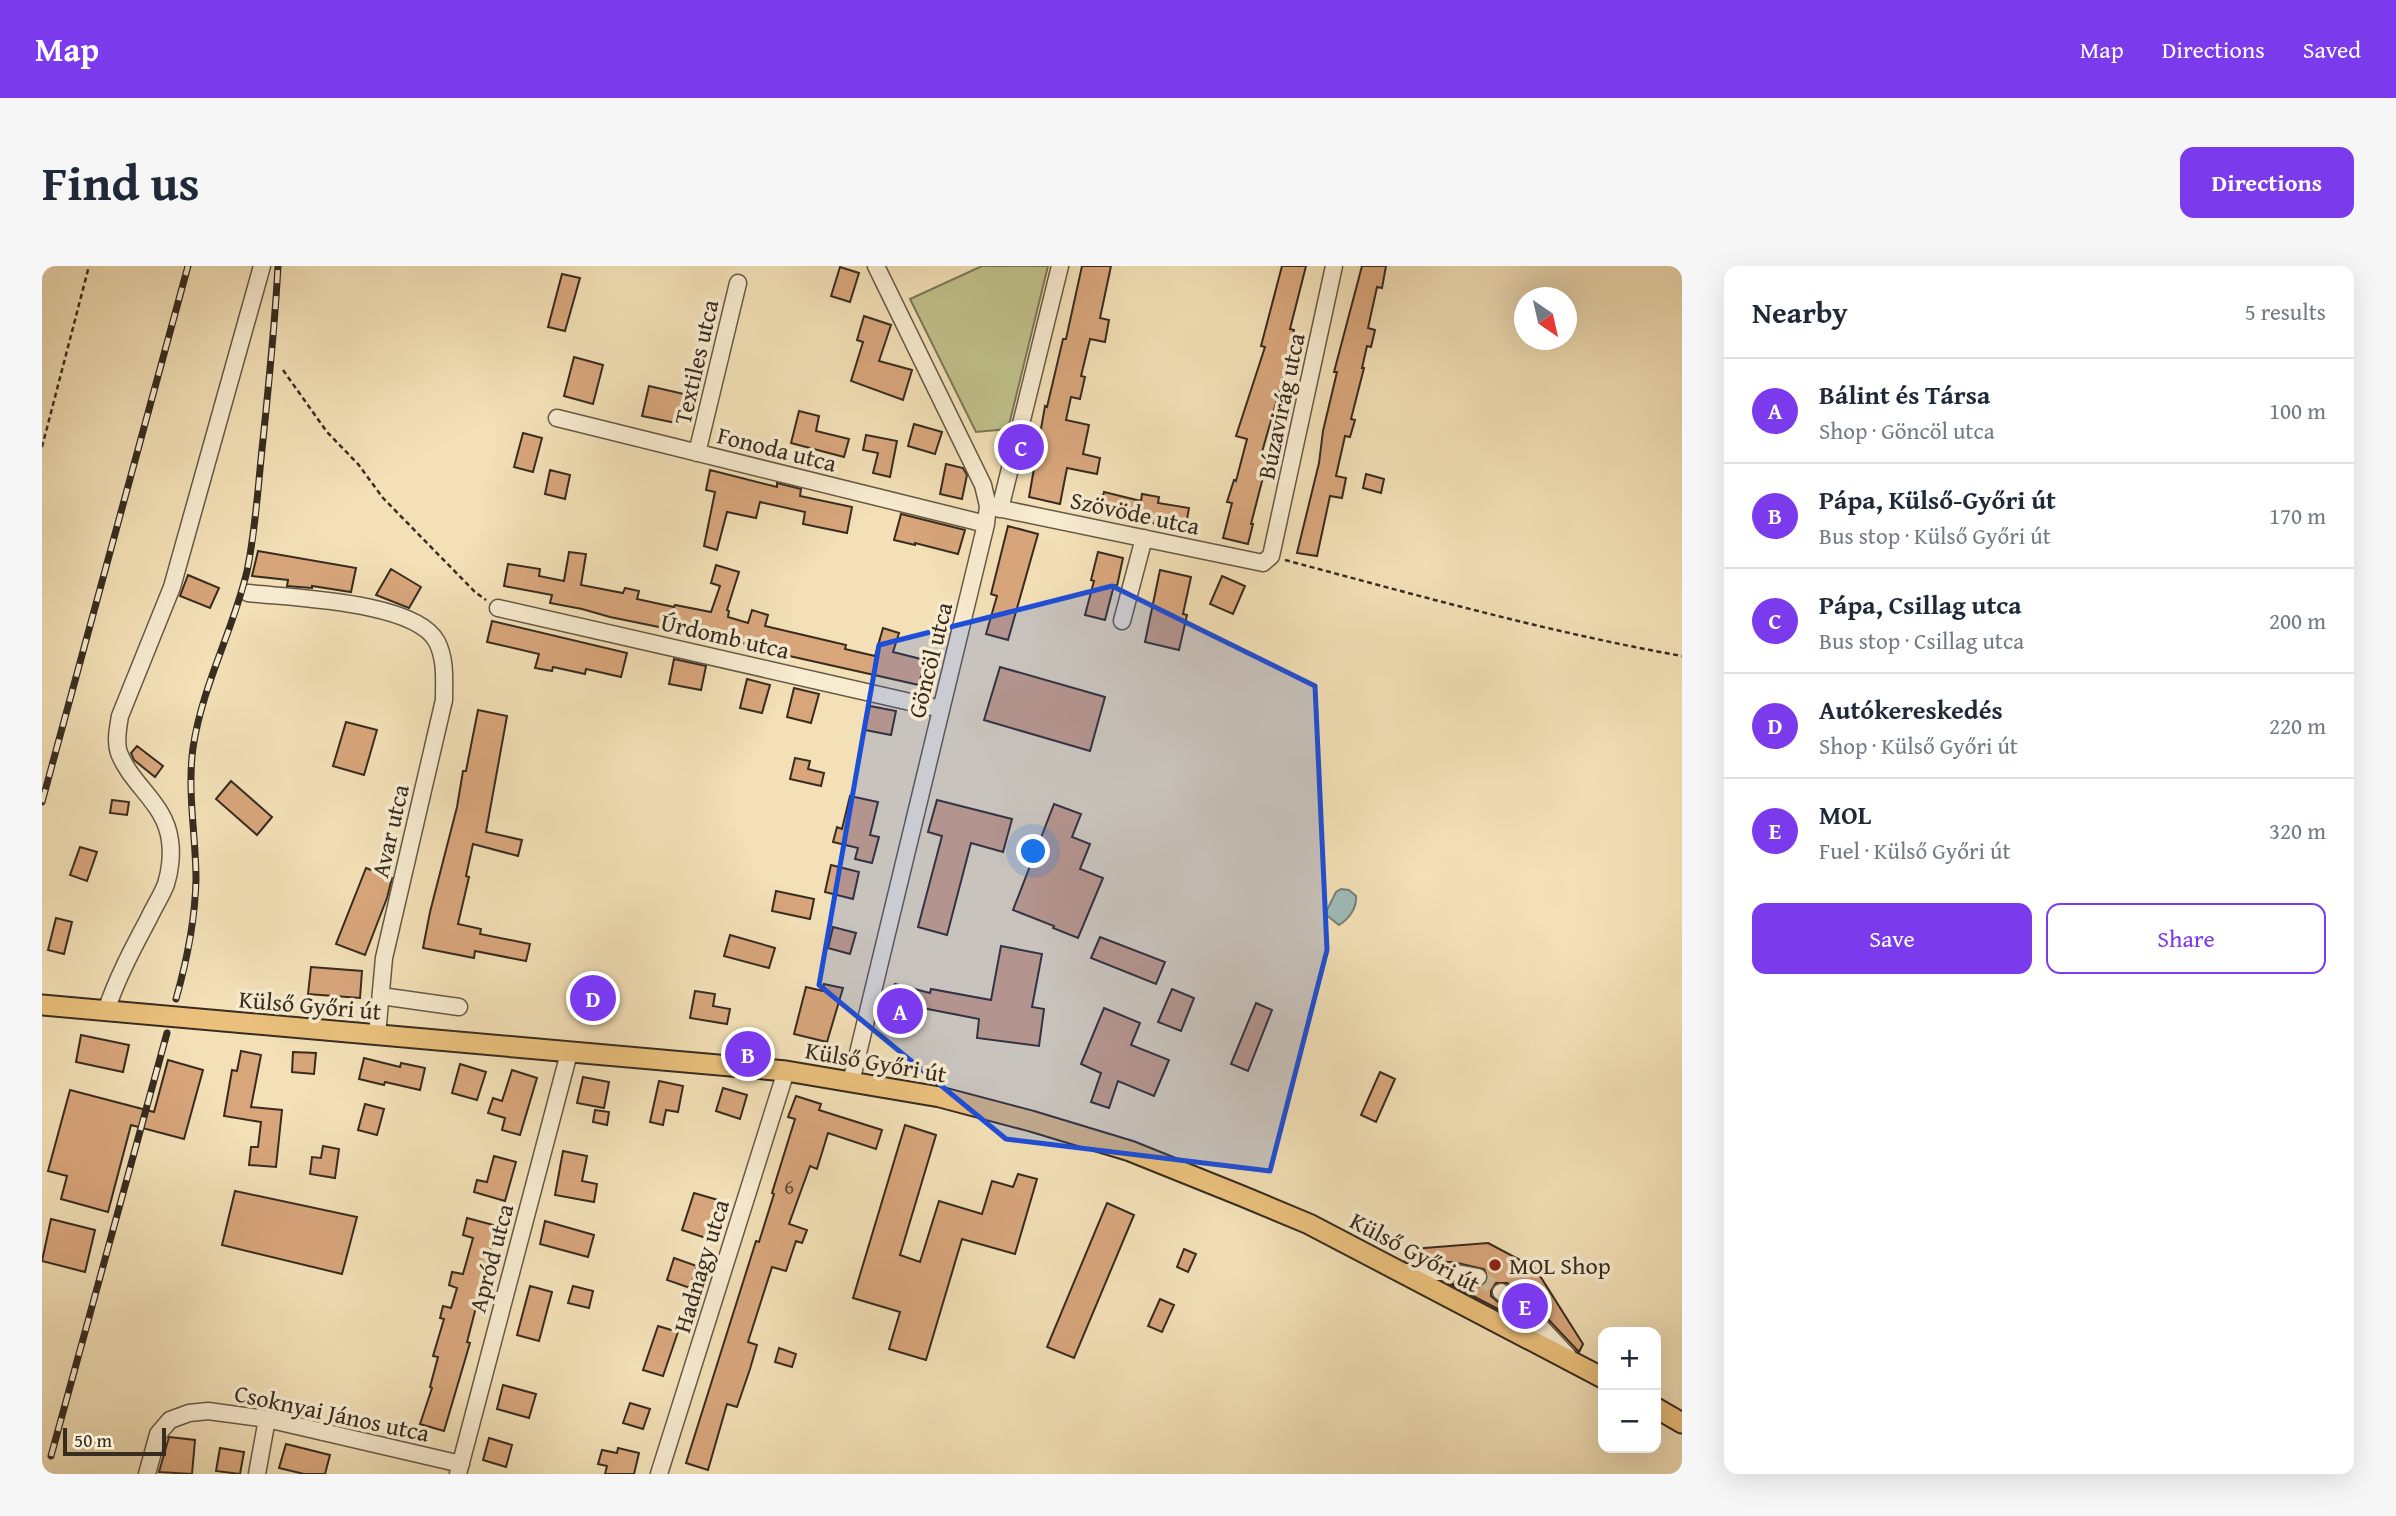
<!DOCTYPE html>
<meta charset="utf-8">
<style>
:root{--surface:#fff;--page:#f6f6f7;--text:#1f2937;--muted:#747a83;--line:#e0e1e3;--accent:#7c3aed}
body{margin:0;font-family:"Gentium Book Plus",serif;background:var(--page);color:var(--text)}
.controls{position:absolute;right:21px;bottom:21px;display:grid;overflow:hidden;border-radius:14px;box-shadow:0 7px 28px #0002}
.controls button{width:63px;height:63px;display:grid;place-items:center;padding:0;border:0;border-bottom:2px solid var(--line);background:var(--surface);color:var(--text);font:35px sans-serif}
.compass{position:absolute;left:1472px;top:21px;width:63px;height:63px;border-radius:50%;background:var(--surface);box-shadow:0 7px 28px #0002;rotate:146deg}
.scale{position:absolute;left:21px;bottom:18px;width:103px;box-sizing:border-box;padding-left:7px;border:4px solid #372c20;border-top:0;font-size:19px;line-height:24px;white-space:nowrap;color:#372c20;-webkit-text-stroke:5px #f7ebd0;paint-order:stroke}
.you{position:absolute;left:992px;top:586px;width:24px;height:24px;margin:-18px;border:5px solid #fff;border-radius:50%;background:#1a73e8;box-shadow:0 0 0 10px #1a73e833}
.badge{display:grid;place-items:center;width:46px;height:46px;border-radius:50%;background:var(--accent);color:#fff;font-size:23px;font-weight:700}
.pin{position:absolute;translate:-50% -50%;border:4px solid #fff;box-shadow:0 2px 7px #0006}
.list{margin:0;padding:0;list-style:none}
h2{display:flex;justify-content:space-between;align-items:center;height:91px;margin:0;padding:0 28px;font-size:30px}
h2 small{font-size:23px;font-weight:400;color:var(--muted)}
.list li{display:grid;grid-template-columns:46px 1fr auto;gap:21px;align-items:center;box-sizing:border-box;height:105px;padding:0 28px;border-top:2px solid var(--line)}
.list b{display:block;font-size:26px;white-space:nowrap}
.list p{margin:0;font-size:23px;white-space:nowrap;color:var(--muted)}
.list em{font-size:23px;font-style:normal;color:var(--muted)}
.actions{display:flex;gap:14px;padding:21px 28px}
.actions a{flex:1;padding:16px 0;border:2px solid var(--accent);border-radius:14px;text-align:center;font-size:24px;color:var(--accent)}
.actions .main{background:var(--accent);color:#fff}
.map{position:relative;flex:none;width:1640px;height:1208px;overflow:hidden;border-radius:14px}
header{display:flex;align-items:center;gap:42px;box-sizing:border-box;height:98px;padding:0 35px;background:var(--accent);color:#fff}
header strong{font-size:33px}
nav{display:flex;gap:38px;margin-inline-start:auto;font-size:24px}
.intro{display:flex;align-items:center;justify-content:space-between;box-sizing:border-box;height:168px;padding:0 42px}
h1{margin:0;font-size:49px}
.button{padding:18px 32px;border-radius:14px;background:var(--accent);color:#fff;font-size:24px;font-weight:700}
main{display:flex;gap:42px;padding:0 42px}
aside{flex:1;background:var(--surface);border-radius:14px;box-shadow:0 7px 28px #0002}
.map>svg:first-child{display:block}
</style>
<header>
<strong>Map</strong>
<nav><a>Map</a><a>Directions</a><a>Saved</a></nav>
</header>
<div class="intro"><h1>Find us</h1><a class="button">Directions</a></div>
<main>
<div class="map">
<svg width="1640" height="1208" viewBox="0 0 1640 1208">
<rect width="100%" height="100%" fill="#f3e0b7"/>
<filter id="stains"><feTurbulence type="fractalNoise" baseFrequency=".00286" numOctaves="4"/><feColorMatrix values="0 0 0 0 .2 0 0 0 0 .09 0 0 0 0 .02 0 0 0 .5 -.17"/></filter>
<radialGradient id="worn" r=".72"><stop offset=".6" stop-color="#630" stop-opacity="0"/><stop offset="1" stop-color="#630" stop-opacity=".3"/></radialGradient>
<path fill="#c0c18b" stroke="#7c7656" stroke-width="2" d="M940,0H1006L966,163L934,166L868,33Z"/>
<path fill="#9fbbb8" stroke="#75827b" stroke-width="2" d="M1299,623L1307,624L1314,630C1315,642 1307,653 1297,659L1283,648L1294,626Z"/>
<path fill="#d9a67c" stroke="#372c20" stroke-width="2" d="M1040,0H1069L1058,52L1067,54L1063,76L1048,73L1039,110L1043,111L1038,133L1029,131L1024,154L1047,159L1041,188L1058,192L1055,208L1025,202L1018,238L987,231L1003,140L1005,141L1021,73H1024Z
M1240,0H1264L1248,63L1252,64L1246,95L1220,186L1227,188L1209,258H1211L1206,278L1181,272L1190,237L1185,236L1192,214L1194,215L1205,173L1194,170L1223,81L1219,80Z
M1320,0H1344L1340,22L1335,21L1326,62L1333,64L1329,81L1325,80L1320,102H1322L1309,153L1313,154L1308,171L1303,170L1294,210L1304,212L1300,232L1288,230L1275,290L1255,287L1277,197L1281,165L1295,106H1292Z
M798,1L817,7L808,36L789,30Z
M520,8L538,12L523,65L506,61Z
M822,50L849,59L837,95L870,104L861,134L809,115L821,76L815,74Z
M532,91L561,99L551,138L522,130Z
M607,120L646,129L639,158L600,150Z
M757,145L777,150L774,165L807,173L802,191L749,177Z
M872,158L900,166L893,188L866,180Z
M481,167L500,172L491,206L472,201Z
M824,169L855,175L848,211L831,207L836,187L821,184Z
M904,198L921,202L925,209L920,233L898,228Z
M508,204L528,209L523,233L503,228Z
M668,204L735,221V217L759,223L758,230L810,241L805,267L761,258L763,246L718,236L714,252L685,246L675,284L662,280L673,226L664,224Z
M1324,208L1342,213L1339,227L1321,222Z
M1062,226L1099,235L1100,228L1117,231L1116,237L1147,242L1143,264L1057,246Z
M859,248L923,264L916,288L873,277V279L852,274Z
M966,260L996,268L966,374L944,368L955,330L949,328Z
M216,285L314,302L309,326L270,320V322L245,320L246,314L210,310Z
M527,286L544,288L539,319L581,327L583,322L597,325L595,333L632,341L633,339L669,346L678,320L669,317L674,299L697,306L685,344L687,345L686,351L706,357L710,344L726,349L723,360L804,379L803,383L833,390L841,362L857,367L851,386L883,394L877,419L734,387L681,371L679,376L656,369L568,351L540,343L508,337L510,329L462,320L466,298L498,303L497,310L522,315Z
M1056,286L1081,292L1075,320L1072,319L1063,354L1043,349L1052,315L1049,314Z
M349,303L379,321L367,342L334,329Z
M1118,304L1149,311L1141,348L1145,349L1137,384L1103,376Z
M146,309L177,322L168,342L138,330Z
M1180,310L1203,320L1191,348L1168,338Z
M450,355L585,387L579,411L544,403L543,408L511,401L510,405L493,402L497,388L445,376Z
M632,393L664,400L659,424L627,418Z
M958,401L1063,431L1048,485L942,454Z
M705,413L728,419L720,447L698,442Z
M752,422L777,428L769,457L745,451Z
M828,440L854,445L849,469L823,464Z
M436,444L465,450L444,566L480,574L476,590L431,578L424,610L427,611L416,658L439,663L438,668L488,678L484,695L433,685L432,692L381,682L388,646L415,541L421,505H424Z
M304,456L335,464L322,509L291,500Z
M95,480L121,500L113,511L92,494L89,487Z
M753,492L768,495L766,503L782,507L779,520L748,513Z
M189,515L230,551L215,569L174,533Z
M808,530L836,536L828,569L837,571L830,597L813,593L816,582L791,576L795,561L800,563Z
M70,534L87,536L85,549L68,547Z
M895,534L970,553L961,586L929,577L905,669L876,661L900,570L886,566Z
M1012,538L1039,548L1030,571L1048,578L1038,603L1061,612L1036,672L1011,662L1012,660L971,644Z
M38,581L55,586L45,615L28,609Z
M789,599L817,606L811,633L783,626Z
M324,602L350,612L345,632L323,689L294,678Z
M734,625L772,633L768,653L730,645Z
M14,652L30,656L22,688L6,684Z
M791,661L814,667L808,688L786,682Z
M688,669L733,682L727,702L682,690Z
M1058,671L1123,696L1114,718L1049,692Z
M959,680L1000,688L990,741L1002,743L997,780L935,772L937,753L870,740L863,770L841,764L853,718L888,727L889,723L949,734Z
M269,701L320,705L318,732L266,728Z
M782,718L801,722L785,776L752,768L764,721L781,725Z
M1130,723L1152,732L1139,765L1116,756Z
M653,725L673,728L671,740L688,743L685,758L648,752Z
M1214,737L1230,744L1206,805L1189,798Z
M1062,742L1098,757L1089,779L1127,794L1112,830L1076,815L1067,842L1049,836L1059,807L1039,798Z
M39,769L87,779L81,806L34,796Z
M199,785L219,789L209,841L240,844L234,901L207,899L209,881H216L219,856L182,850L190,804L195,805Z
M251,786L274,787L272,808L250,806Z
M322,792L358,801L359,797L383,802L378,824L343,816L342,819L317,813Z
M126,794L161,804L142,873L89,859L66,946L19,933L25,910L6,905L28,824L112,846Z
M418,798L444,806L435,834L410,827Z
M470,804L495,812L478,869L460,864L463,852L446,847L451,832L460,835Z
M1338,806L1353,813L1334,856L1319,849Z
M541,811L567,816L562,842L535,837Z
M617,815L641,820L636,846L624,844L621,859L608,856Z
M681,822L705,829L698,853L674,845Z
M754,830L779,838L777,844L840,864L834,883L786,867L775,903L768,900L747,958L765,964L760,977L754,975L744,1005L730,1001L706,1076L715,1079L708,1103L695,1141L685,1138L666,1204L644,1197L714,975L717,976L732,928L730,927L753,853L746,851Z
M323,838L342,843L335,869L316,864Z
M553,844L567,846L565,859L551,856Z
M863,859L894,869L858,989L878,996L897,935L940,948L950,915L971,921L976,908L995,913L973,988L920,973L884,1094L847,1083L858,1046L811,1032Z
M281,880L297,883L293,912L268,908L270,891L279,892Z
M521,885L545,890L540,915L555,918L552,936L513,929Z
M452,890L474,896L463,935L432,926L435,914L445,916Z
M193,925L315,951L300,1008L180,979Z
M652,927L676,934L664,972L640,964Z
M1065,937L1092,949L1032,1092L1005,1081Z
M425,952L455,960L425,1076L428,1077L402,1165L378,1158L390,1122L388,1121L396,1091L391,1090L402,1053L398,1052L401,1040L409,1042L415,1022L407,1019L410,1006L421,1008L431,972L421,969Z
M9,953L53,964L43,1006L0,995Z
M503,955L552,969L546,991L498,978Z
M1446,977L1493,1002L1541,1078L1537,1086L1486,1032L1465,1017H1454L1449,1025V1030L1479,1055L1406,1017L1440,1021L1446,1012L1442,1003L1411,996H1367L1363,994L1370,983Z
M1142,983L1154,988L1146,1006L1135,1001Z
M632,992L655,1000L648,1022L625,1014Z
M488,1020L510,1026L497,1075L475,1069Z
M531,1020L551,1025L547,1042L526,1037Z
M1118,1033L1132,1039L1120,1066L1106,1060Z
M616,1060L636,1066L621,1110L601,1104Z
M737,1082L754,1088L750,1101L733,1096Z
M461,1119L494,1128L487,1152L455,1143Z
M588,1137L608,1143L601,1163L581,1157Z
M127,1171L153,1174L150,1208L117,1206Z
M447,1172L470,1179L464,1201L441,1194Z
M244,1178L288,1189L283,1208H262L237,1202Z
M178,1182L202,1186L198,1208L174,1205Z
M576,1182L597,1187L592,1208H563L565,1200L556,1198L560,1184L575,1187Z"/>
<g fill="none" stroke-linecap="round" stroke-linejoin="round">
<path stroke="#cdbc99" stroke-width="16" stroke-dasharray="16 8" stroke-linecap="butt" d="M1436,1011L1459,1026"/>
<g stroke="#665946" stroke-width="19">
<path id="minor" d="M515,152L944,258
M655,187L696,17
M946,240L1221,297L1229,290L1292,0
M958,243L1018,0
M206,327C249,332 374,335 395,376C404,394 402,414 402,434L342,692L335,769
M456,342L899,443
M1080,355L1102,272
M339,730L417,741
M64,745C75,712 91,682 107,652C112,641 120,629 124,618C128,606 130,588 128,575C124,538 90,520 77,487C73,476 76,462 78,450L130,321L220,0
M809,816L944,258L946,240L941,219L834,0
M1362,1006H1409L1436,1011
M1459,1026L1478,1039L1526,1090
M105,1208L116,1168L128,1154L147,1147L166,1145L225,1153L419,1198
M215,1208L225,1153
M416,1208L527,787
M617,1208L744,805"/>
</g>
<g stroke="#372c20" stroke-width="23">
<path id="major" d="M0,739L744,805L898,831L989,855L1088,885L1200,930L1267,958L1561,1112
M1614,1142L1640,1157"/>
</g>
<path stroke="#372c20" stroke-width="2.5" stroke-dasharray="5 3.5" stroke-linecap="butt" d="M241,104L285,166L316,198L341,232L433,326L444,334
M0,181L47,0
M1243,294C1374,329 1506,366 1640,390"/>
<use href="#minor" stroke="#f7ebd0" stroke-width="16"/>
<use href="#major" stroke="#eac07c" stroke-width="19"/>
<g stroke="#372c20" stroke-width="7">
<path id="rail" d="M0,536L146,0
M134,733C145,694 153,655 154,614C154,570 145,526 151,482C160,420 191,365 205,305C214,262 216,218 221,174C227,116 233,58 236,0
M9,1190L125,767"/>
</g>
<use href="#rail" stroke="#f7ebd0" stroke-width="4.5" stroke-dasharray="13" stroke-linecap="butt"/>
</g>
<path fill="#1d4ed8" fill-opacity="0.2" stroke="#1d4ed8" stroke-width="5" stroke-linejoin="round" d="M1070,320L1273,420L1285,684L1228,905L964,873L777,719L837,379Z"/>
<circle fill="#8f2418" stroke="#f7ebd0" stroke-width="2.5" cx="1453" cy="999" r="7"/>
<g text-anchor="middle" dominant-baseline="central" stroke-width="7" stroke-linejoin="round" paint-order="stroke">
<g font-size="21" fill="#604a37">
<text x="747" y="920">6</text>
</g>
<g font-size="24" fill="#372c20" stroke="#f7ebd0">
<text transform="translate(654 96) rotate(-77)">Textiles utca</text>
<text transform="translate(1239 140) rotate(-78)">Búzavirág utca</text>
<text transform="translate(735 183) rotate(14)">Fonoda utca</text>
<text transform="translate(1093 247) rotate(12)">Szövöde utca</text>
<text transform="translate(683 370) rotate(13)">Úrdomb utca</text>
<text transform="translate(888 394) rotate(-76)">Göncöl utca</text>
<text transform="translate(348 565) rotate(-77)">Avar utca</text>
<text transform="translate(268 739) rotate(5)">Külső Győri út</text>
<text transform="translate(834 796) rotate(10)">Külső Győri út</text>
<text transform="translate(1373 986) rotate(28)">Külső Győri út</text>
<text transform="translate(449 992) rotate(-75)">Apród utca</text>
<text transform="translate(659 1000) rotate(-73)">Hadnagy utca</text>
<text transform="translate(290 1147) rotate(12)">Csoknyai János utca</text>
</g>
<g font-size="24" fill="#372c20" stroke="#f7ebd0" text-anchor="start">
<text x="1467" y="999">MOL Shop</text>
</g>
</g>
<rect width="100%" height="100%" filter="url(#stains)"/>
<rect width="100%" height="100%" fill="url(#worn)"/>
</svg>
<div class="controls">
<button>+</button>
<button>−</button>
</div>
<svg class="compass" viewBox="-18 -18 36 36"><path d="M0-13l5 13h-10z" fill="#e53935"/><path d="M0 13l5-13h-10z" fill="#747a83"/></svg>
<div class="scale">50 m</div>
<div class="you"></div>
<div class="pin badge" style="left:858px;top:745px">A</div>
<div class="pin badge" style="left:706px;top:788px">B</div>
<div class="pin badge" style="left:979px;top:181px">C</div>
<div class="pin badge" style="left:551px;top:732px">D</div>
<div class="pin badge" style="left:1483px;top:1040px">E</div>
</div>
<aside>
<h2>Nearby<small>5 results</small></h2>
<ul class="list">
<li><span class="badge">A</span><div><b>Bálint és Társa</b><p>Shop · Göncöl utca</p></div><em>100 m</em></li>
<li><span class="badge">B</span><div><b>Pápa, Külső-Győri út</b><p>Bus stop · Külső Győri út</p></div><em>170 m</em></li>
<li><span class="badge">C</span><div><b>Pápa, Csillag utca</b><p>Bus stop · Csillag utca</p></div><em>200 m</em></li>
<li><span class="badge">D</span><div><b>Autókereskedés</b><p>Shop · Külső Győri út</p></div><em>220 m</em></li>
<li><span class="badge">E</span><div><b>MOL</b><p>Fuel · Külső Győri út</p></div><em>320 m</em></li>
</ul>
<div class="actions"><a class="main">Save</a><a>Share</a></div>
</aside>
</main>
